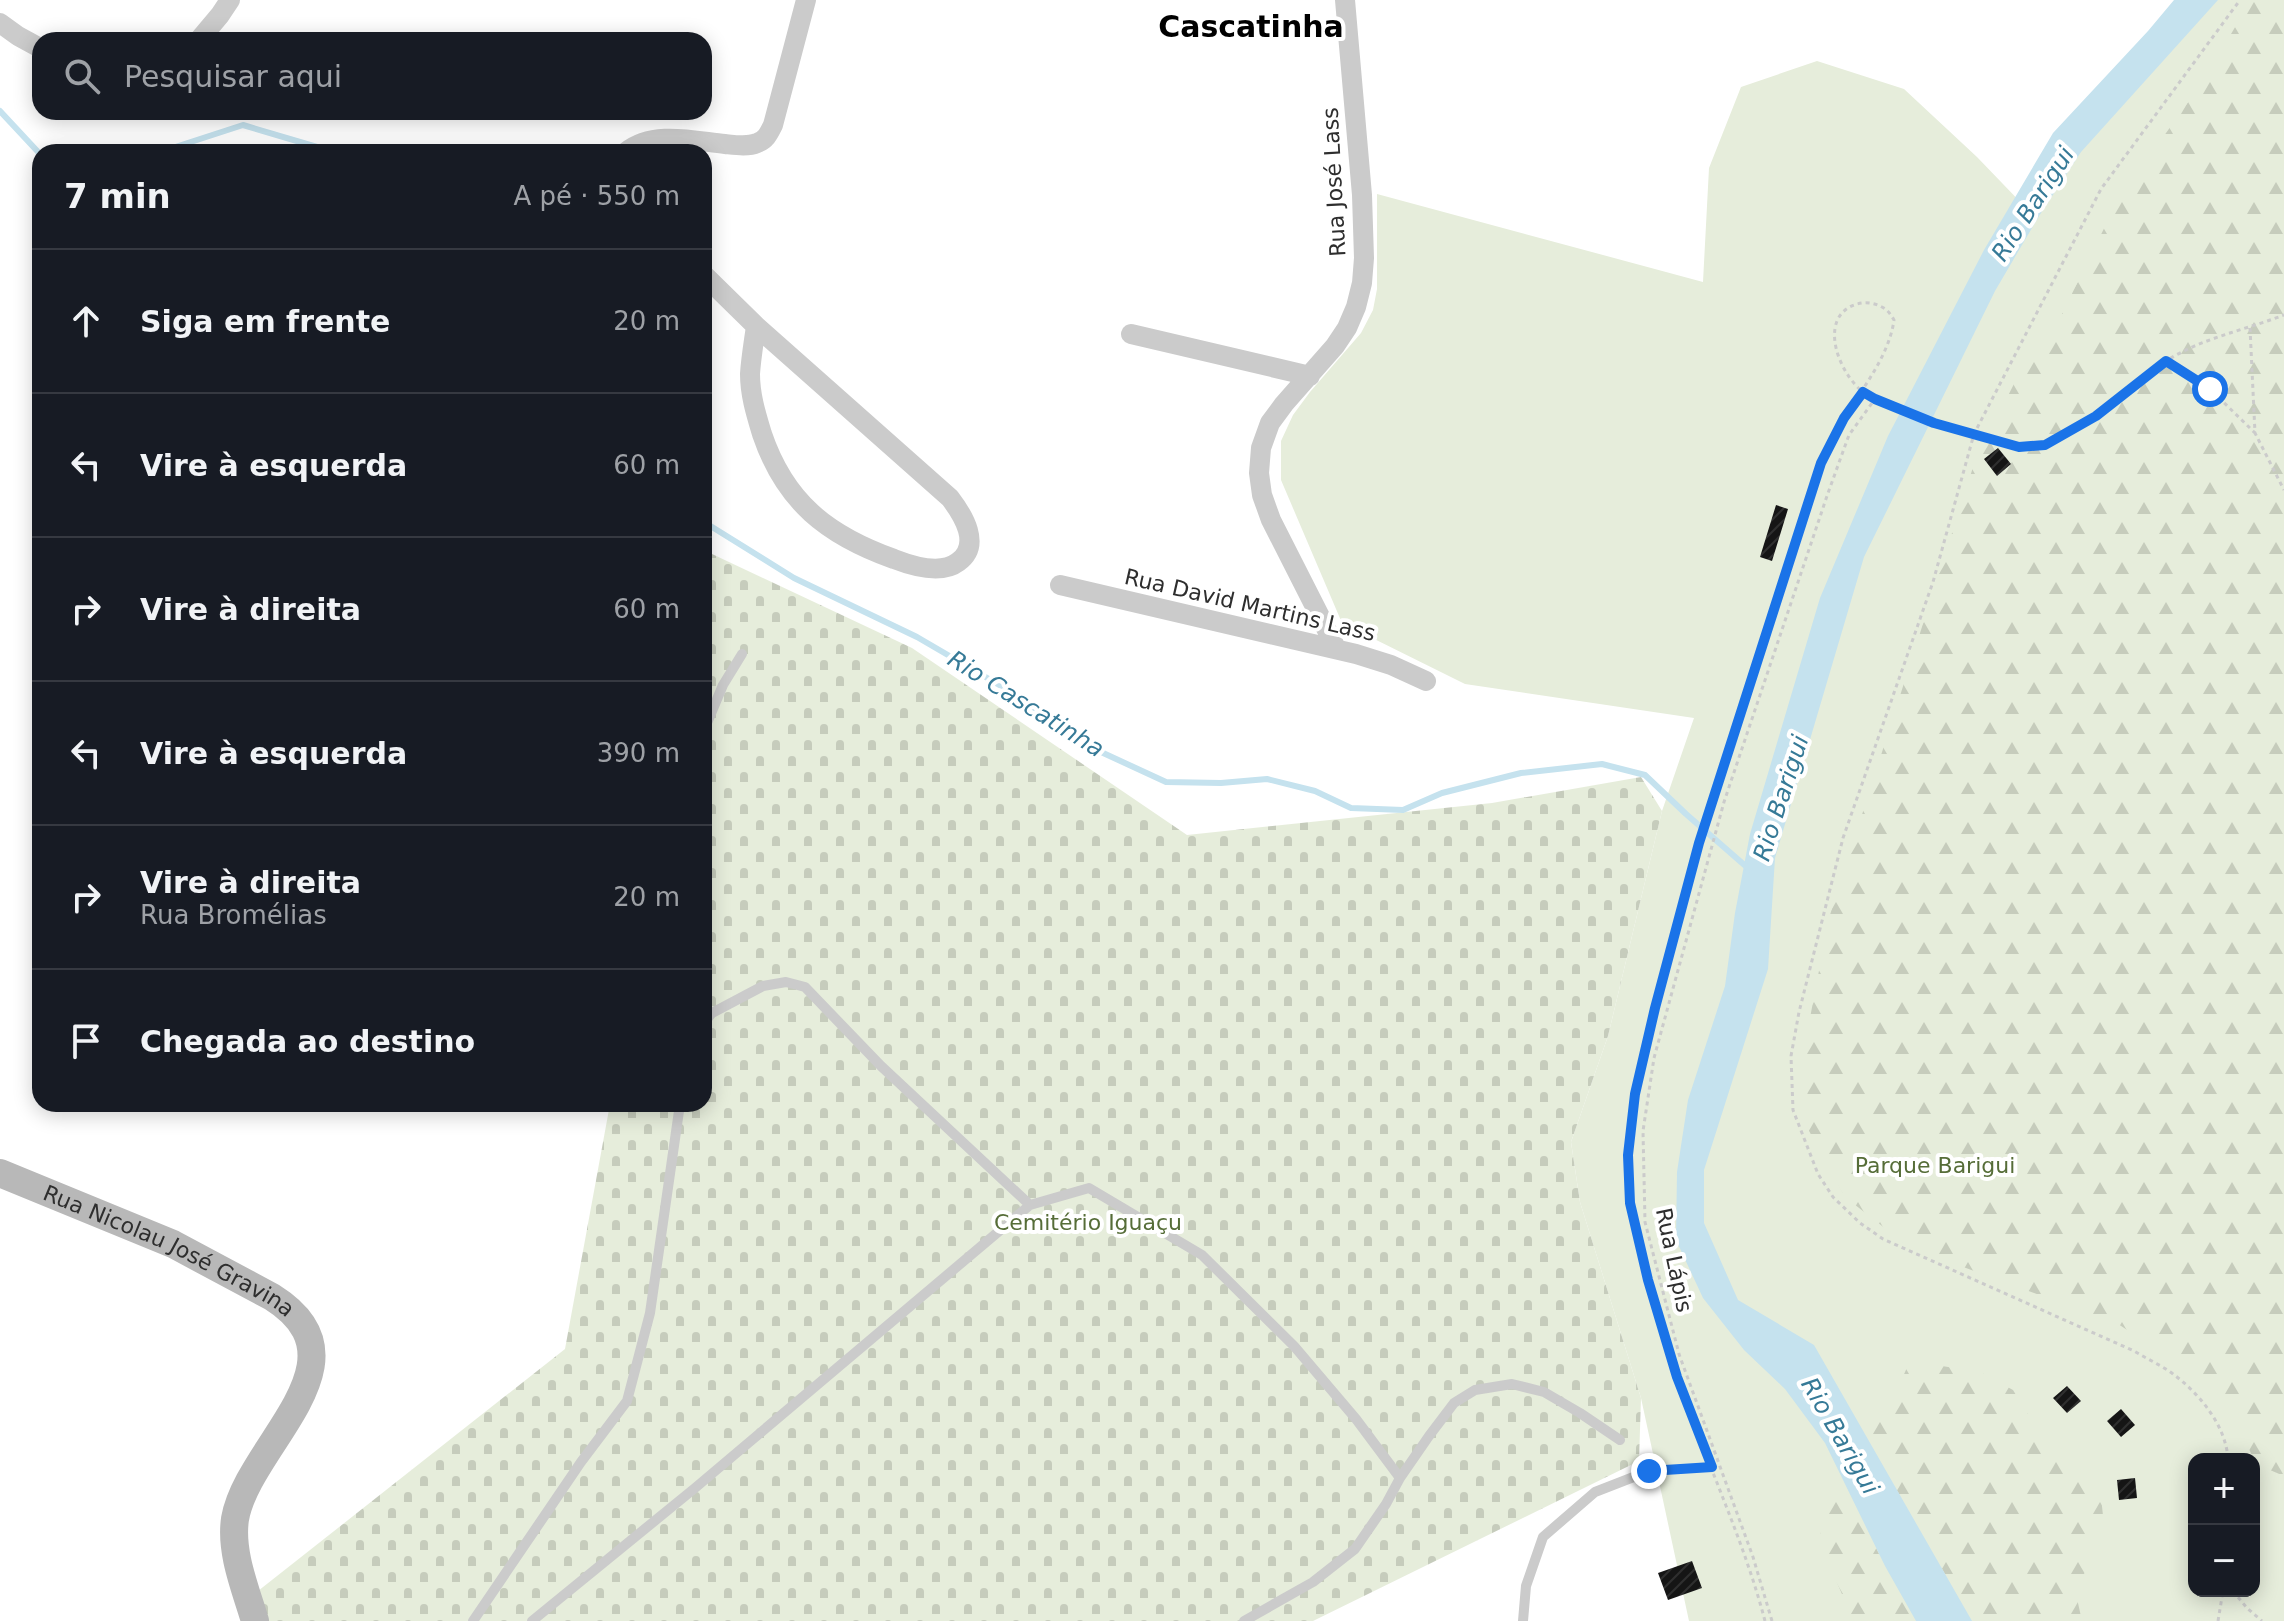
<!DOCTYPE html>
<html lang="pt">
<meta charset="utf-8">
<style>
:root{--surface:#171b24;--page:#20242c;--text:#f1f3f6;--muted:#9ea1a6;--line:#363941}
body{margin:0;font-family:"DejaVu Sans",sans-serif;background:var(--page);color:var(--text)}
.controls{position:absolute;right:24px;bottom:24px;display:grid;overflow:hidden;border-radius:16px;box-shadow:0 4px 20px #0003}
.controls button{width:72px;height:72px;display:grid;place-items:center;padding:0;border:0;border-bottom:2px solid var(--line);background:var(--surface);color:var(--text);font:40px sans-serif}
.stop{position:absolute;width:24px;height:24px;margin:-18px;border:6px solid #1a73e8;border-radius:50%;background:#fff}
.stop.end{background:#1a73e8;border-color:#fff;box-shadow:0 2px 8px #0008}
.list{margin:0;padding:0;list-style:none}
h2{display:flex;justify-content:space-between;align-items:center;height:104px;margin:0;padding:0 32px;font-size:34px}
h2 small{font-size:26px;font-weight:400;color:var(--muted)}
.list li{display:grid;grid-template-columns:52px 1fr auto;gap:24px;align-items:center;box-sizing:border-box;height:144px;padding:0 32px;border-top:2px solid var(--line)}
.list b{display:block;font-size:30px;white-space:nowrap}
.list p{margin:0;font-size:26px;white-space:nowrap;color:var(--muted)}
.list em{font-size:26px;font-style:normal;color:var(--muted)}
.icon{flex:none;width:44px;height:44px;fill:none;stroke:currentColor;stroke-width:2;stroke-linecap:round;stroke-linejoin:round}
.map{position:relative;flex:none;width:2284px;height:1621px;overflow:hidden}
.search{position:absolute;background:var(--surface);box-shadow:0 4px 20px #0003;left:32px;top:32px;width:680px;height:88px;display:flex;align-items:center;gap:20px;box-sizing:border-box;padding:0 28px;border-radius:24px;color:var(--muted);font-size:30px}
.panel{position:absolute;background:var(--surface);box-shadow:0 4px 20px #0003;left:32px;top:144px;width:680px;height:968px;border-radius:24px}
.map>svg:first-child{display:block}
</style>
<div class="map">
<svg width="2284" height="1621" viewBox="0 0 2284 1621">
<defs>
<pattern id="forest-firs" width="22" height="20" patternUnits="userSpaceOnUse" patternTransform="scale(2)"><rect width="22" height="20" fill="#e6eddb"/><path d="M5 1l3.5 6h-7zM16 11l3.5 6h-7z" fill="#c6ccbc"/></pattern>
<pattern id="cemetery-stones" width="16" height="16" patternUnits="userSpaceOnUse" patternTransform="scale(2)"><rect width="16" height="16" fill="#e6eddb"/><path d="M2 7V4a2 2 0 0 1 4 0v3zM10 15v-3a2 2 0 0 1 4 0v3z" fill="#c6ccbc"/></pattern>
<pattern id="building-hatch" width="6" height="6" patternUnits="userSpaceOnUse" patternTransform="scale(2)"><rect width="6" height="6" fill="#151515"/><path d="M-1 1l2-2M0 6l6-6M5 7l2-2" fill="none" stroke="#2f2f2f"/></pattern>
</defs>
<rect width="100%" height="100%" fill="#fff"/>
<path fill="#e6eddb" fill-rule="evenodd" d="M2185,0H2284V1621H1689L1641,1398L1580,1202L1571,1142L1608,1036L1662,811L1694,718L1465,684L1342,623L1281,480V441L1293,415L1310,392L1361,333L1373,310L1377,289V194L1703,282L1709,168L1741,87L1817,61L1904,89L1977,157L2028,210ZM2194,1459H2254V1591H2194Z"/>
<path fill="url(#forest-firs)" d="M2251,0H2284V1476L2256,1464L2241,1432L2193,1366L2158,1350L2118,1324L1909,1247L1845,1197L1808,1129L1806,1039L1829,918L1975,461L2018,376L2061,316L2118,200L2204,80Z
M1910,1361L1980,1372L2013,1390L2030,1418L2043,1449L2059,1458L2101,1497L2104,1525L2076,1594L2082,1621H1972L1855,1417L1882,1412L1896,1392Z
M1826,1499L1852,1500L1885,1566L1916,1621H1837L1849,1610L1827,1560L1815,1509Z"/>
<path fill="url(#cemetery-stones)" d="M704,552L712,554L912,648L1187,835L1492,803L1641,777L1662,811L1608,1036L1571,1142L1580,1202L1641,1398L1639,1461L1313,1621H267L258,1591L565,1349L610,1104H704Z"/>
<path fill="#c5e2ee" d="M2174,0H2218L2081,152L2039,216L1995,291L1864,557L1775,858L1768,969L1704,1170V1223L1738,1300L1814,1345L1972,1621H1916L1885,1566L1825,1443L1785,1389L1744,1350L1703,1298L1676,1240L1677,1172L1688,1100L1725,986L1735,913L1750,834L1820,598L1888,436L1984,250L2053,133L2148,31Z"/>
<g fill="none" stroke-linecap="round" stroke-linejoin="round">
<path stroke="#c5e2ee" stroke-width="6" d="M0,111L40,154
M160,152L243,125L334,152
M704,522L794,578L917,637L1013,693L1088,746L1166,782L1221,783L1267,779L1315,791L1351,808L1403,810L1442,793L1521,773L1602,764L1645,775L1686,814L1749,869"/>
</g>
<path fill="url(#building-hatch)" d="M1998,448L2011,464L1997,476L1984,459Z
M1776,505L1788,509L1772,561L1760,557Z
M2067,1386L2081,1401L2067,1413L2053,1398Z
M2121,1409L2135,1425L2121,1437L2107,1421Z
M2135,1478L2137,1498L2119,1500L2117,1480Z
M1692,1561L1702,1588L1668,1600L1658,1573Z"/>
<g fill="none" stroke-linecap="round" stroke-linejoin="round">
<path stroke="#cbcbcb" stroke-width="3" stroke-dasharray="4 4" stroke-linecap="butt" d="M2250,328L2255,433L2284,490
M2166,361L2210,389L2255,433
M2228,1459C2226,1426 2200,1394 2173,1374C2161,1365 2147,1359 2134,1351L1883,1239L1860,1223L1833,1197L1818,1174L1793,1110L1791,1056L1799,1012L1843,838L1933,582L1974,434L2101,189L2240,0
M1665,1470L1712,1467
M2233,1591L2247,1608L2262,1621
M1765,1621C1743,1537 1704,1458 1677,1376C1658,1321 1641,1263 1631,1206C1618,1134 1646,1043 1664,973C1709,801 1768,633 1821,463C1829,448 1836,432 1845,417C1863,387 1889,356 1894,320C1891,315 1888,310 1882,307C1866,298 1844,304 1837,321C1828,344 1845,378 1863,392C1877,404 1916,417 1935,423C1954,429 1974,434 1993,440C2003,442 2013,447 2022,447C2074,446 2125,388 2166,361C2202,338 2245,330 2284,315
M1772,1621L1753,1557L1679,1354L1645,1222L1643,1131L1654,1058L1724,802L1828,493L1849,435L1875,399
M2218,1621L2223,1591"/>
<path stroke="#cbcbcb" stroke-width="10" d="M704,730L723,685L742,654
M704,1023L712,1013L763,986L786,982L805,987L881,1066L1030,1205
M473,1621L581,1462L627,1401L650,1313L680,1104
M532,1621L695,1488L1030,1205L1089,1188L1202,1255L1294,1346L1356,1419L1400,1478
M1244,1621L1313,1582L1355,1549L1386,1504L1400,1478L1429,1436L1454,1403L1475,1390L1512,1384L1544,1392L1580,1413L1620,1440
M1523,1621L1526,1586L1543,1537L1595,1492L1649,1471"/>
<path stroke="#cbcbcb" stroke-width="20" d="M0,23L18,36L40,48
M199,40L220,15L230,0
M626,152C653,130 694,141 725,144C735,145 748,147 757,143C766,140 769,133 773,125L806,0
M704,275L756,326L950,498C963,515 982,545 958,562C941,575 912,566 894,559C827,535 785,502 762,434C756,414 750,395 750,374C751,358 754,341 756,326
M1131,334L1310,376
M1060,585L1356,654L1391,665L1426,681
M1336,648L1271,520L1262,495L1259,473L1261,448L1270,423L1284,404L1335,346L1347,328L1356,307L1362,283L1364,258L1362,195L1345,0"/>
<path stroke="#b8b8b8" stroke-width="28" id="s1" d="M0,1173L173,1244L272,1297C374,1361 248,1444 235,1519C230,1553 246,1590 255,1621"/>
</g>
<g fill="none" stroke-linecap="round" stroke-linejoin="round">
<path stroke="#1a73e8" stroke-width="10" d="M1649,1471L1712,1467L1677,1377L1648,1280L1630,1203L1628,1155L1635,1094L1655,1008L1699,843L1821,463L1844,418L1863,392L1875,399L1934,423L2019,447L2045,445L2096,416L2166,361L2210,389"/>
</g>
<g text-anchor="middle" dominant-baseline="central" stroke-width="8" stroke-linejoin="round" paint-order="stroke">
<g font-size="22" fill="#2e2e2e" stroke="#fff">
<text transform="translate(1334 182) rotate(-93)">Rua José Lass</text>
<text transform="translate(1250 605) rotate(13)">Rua David Martins Lass</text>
<text stroke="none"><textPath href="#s1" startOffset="186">Rua Nicolau José Gravina</textPath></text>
<text transform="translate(1674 1260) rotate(78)">Rua Lápis</text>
</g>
<g font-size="22" fill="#566d38" stroke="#fff">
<text x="1935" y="1165">Parque Barigui</text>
<text x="1088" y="1222">Cemitério Iguaçu</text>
</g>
<g font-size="24" font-style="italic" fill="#367a97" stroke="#fff">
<text transform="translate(2033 204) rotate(-57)">Rio Barigui</text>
<text transform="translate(1026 704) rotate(32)">Rio Cascatinha</text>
<text transform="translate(1781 798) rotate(-72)">Rio Barigui</text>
<text transform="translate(1840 1436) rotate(60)">Rio Barigui</text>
</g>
<g font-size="30" font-weight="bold" fill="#000" stroke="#fff">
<text x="1251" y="26">Cascatinha</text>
</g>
</g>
</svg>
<div class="controls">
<button>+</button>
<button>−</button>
</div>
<div class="stop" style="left:2210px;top:389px"></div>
<div class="stop end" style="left:1649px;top:1471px"></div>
<div class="search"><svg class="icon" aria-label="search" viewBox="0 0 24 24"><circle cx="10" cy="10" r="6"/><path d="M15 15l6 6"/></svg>Pesquisar aqui</div>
<section class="panel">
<h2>7 min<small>A pé · 550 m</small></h2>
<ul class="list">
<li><svg class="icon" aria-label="ahead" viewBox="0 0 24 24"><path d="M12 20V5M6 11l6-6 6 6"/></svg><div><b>Siga em frente</b></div><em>20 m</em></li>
<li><svg class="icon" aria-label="left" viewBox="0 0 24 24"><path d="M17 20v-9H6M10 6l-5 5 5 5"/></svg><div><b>Vire à esquerda</b></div><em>60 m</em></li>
<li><svg class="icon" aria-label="right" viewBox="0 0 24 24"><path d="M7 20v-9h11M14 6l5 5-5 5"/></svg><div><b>Vire à direita</b></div><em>60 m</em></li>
<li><svg class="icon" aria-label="left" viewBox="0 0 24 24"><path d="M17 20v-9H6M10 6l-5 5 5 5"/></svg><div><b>Vire à esquerda</b></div><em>390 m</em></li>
<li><svg class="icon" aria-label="right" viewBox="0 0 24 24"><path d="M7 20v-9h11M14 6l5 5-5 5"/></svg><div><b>Vire à direita</b><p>Rua Bromélias</p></div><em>20 m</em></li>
<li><svg class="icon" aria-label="arrive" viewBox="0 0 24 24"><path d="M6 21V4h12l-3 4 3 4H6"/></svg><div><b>Chegada ao destino</b></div></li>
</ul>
</section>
</div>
